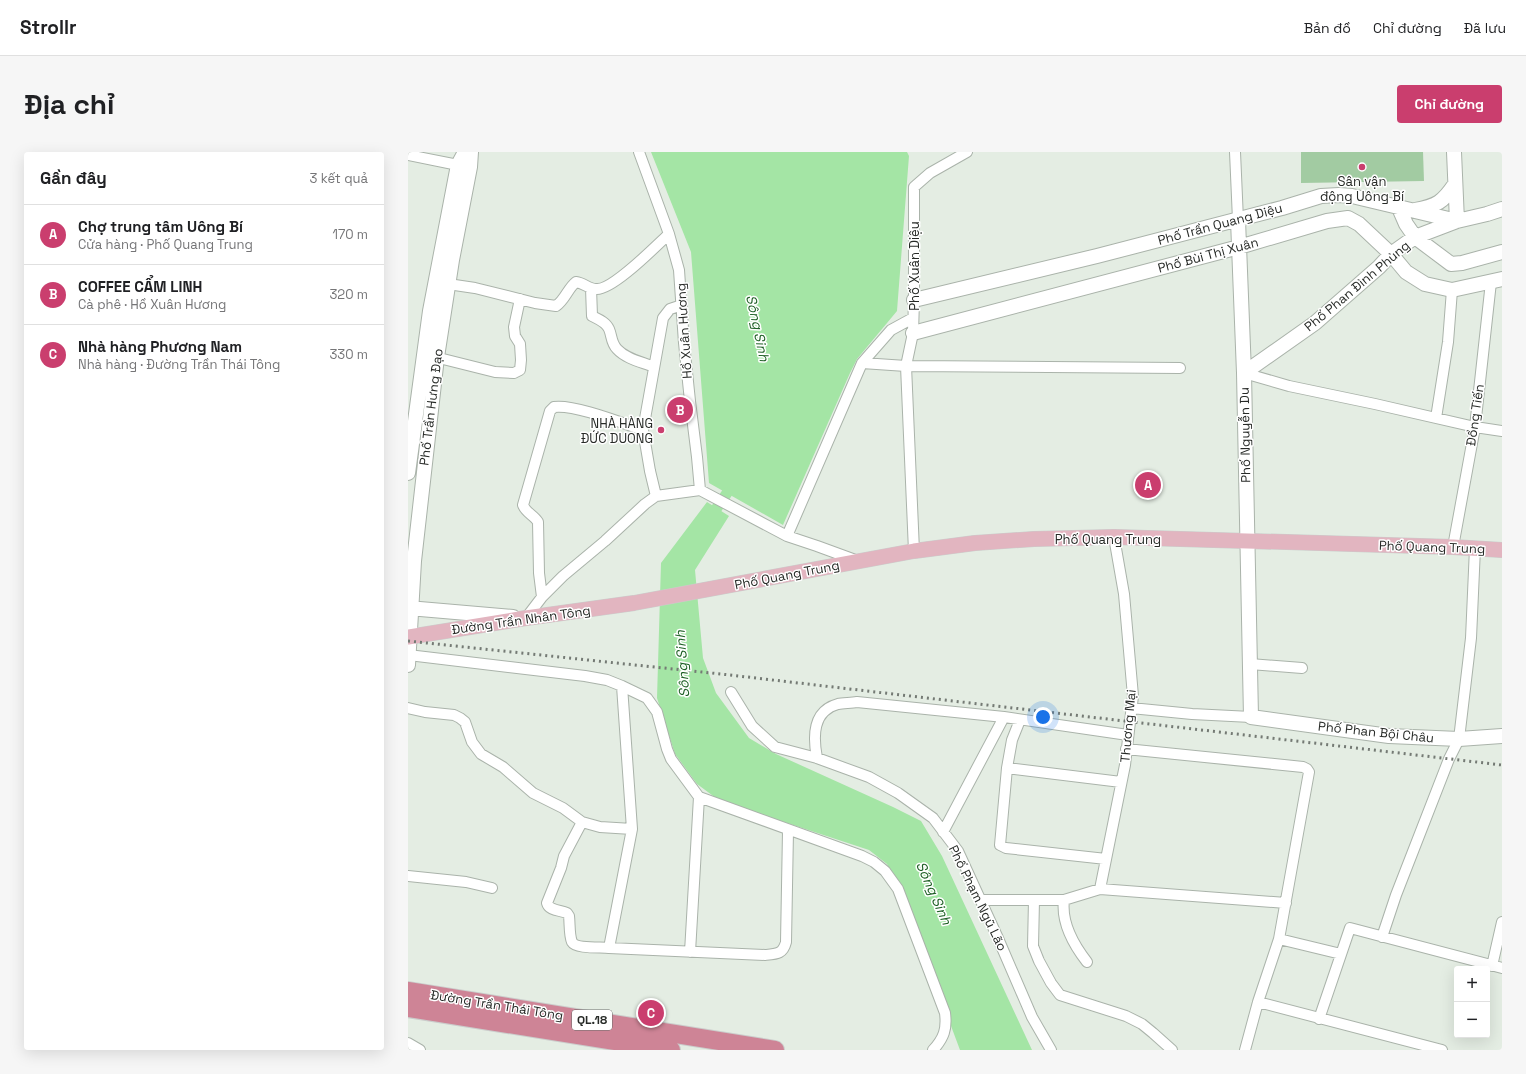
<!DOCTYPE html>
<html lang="vi">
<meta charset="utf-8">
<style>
:root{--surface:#fff;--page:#f6f6f6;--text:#202124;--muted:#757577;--line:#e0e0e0;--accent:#ca3e6e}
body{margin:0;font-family:"Space Grotesk",sans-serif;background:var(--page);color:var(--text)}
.controls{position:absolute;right:12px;bottom:12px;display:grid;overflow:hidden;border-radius:4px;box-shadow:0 4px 16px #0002}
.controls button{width:36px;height:36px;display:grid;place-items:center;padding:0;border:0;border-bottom:1px solid var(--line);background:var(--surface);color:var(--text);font:20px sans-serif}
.you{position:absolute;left:635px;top:565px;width:14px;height:14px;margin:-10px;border:3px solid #fff;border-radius:50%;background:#1a73e8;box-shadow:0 0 0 6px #1a73e833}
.badge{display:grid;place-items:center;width:26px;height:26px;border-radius:50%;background:var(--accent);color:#fff;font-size:13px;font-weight:700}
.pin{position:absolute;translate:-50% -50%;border:2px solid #fff;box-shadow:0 1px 4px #0006}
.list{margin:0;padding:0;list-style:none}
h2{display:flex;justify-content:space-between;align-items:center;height:52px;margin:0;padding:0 16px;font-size:17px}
h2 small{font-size:13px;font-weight:400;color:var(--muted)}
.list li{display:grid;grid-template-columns:26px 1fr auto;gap:12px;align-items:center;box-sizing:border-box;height:60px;padding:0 16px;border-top:1px solid var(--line)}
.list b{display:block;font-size:15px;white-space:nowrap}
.list p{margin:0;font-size:13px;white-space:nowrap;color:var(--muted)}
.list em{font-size:13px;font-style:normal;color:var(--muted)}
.map{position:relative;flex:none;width:1094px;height:898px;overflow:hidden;border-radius:4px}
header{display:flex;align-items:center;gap:24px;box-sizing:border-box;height:56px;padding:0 20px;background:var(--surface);border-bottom:1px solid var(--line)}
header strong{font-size:19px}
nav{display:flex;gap:22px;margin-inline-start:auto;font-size:14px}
.intro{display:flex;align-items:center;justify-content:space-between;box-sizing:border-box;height:96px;padding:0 24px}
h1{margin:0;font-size:28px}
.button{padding:10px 18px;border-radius:4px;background:var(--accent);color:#fff;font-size:14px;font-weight:700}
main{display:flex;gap:24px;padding:0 24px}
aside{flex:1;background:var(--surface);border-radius:4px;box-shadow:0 4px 16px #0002}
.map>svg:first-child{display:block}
</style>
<header>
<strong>Strollr</strong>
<nav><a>Bản đồ</a><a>Chỉ đường</a><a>Đã lưu</a></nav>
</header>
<div class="intro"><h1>Địa chỉ</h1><a class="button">Chỉ đường</a></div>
<main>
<aside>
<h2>Gần đây<small>3 kết quả</small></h2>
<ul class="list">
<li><span class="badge">A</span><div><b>Chợ trung tâm Uông Bí</b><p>Cửa hàng · Phố Quang Trung</p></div><em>170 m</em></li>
<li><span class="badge">B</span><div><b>COFFEE CẨM LINH</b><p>Cà phê · Hồ Xuân Hương</p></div><em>320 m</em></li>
<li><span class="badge">C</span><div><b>Nhà hàng Phương Nam</b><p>Nhà hàng · Đường Trần Thái Tông</p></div><em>330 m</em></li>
</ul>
</aside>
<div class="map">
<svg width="1094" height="898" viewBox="0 0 1094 898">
<rect width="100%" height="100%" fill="#e4ede3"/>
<path fill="#a2cba2" d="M893,0H1015L1016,29L893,31Z"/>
<path fill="#a4e5a5" d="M243,0H499L501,4L489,159L449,207L442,221L375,373L301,331L283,100Z
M299,350L321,364L287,418L295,506L308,541L341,586L368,602L485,655L513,669L534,704L624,898H552L490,732L479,712L461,698L312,649L289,632L267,602L249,546L253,411Z"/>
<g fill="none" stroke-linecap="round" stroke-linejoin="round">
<path stroke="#a4e5a5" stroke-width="11" d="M300,369L319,341"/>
<g stroke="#aab3aa" stroke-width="12">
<path id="street" d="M231,0L261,82L271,118L276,191L282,249L289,305L292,338
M827,0L830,68
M0,3L50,13
M40,132L67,136L127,151L148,154C157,148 160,136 168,130C176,131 181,137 188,137C204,139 249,93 261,82
M183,136L184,164C190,167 198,170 201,177C204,184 203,191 209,197C218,207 234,210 246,215
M23,204L87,220L106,221L112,218L113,208L112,192L107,184L106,175L112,147
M454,211L498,214L505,181L506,148V35L522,21L559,0
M836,221L881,234L967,252L1067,275L1094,279
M1028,266L1040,190L1044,138
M292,338L379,384L409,394L450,409
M248,344L242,319L235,278L255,166L262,157L274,153
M379,384L454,211L483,178L505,166
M1045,395L1067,275L1083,130
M506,399L498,214L772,216
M134,445L131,421L130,370C126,363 118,361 115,353L142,259L146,255C166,252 214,271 235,278
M118,466L134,445L155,424L197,389L237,352L248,344L292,338
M0,503L177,524L199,528L214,534L239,546L249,560L259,597L263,607L291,645L454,704L466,710L477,719L490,737L537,861C539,877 536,886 525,898
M842,512L894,516
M214,534L224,677L201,796L357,803C369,802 375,802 378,790L380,679
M323,540L344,574L367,595L409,606L461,625L490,641L525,666L550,699L589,784L624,865L643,898
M0,556L17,560L46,563L52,566L57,570L64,590L73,602L95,615L125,641L155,656L174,670L192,675L224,677
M723,556L784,562L843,565
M612,568L604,588L599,616L592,693L598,696L698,707
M718,597L895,615L899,617L901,620L871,787L850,850
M409,606C405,585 404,559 430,552C435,551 443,551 449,550L596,565L720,583
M599,616L713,630
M174,670L156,704L153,716L139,751C141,759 152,758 159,761L161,764C162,772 161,783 164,790C168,797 193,795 201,796
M535,680L596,565
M0,724L58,730L84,736
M692,737L717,613L725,544L716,442L706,385
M572,748H656L692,737L878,751
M626,748L625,794L631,809L643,831L652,843L718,864L734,872L745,881L764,898
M656,748C653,771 665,792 679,810
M974,785L988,743L1041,607L1051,587L1063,486L1067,396
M871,787L933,802
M282,800L291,645
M1084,814L1094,770
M911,867L942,776L1094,816
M0,891L12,898
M837,898L850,850L1034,898"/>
</g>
<g stroke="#aab3aa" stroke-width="16">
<path id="secondary" d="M1046,0L1049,69
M991,56L998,72L1007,85L1043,112L1054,111L1094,100
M1007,58C1029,54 1035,50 1047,32
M830,68L836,221L843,565L981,584L1051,587L1094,584
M506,148L689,104L874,56L913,44L931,43L944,44L1049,69
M505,181L831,95L919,69L940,66L951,72L983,102L998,120L1017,132L1044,138L1094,127
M836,221L907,171L971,115L983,102L1007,85L1049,69L1079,62L1094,57
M0,321L22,159L50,13L57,0
M0,456L105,465
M0,513L6,409L29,205L44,108L62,15L63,0"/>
</g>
<g stroke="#cbcccb" stroke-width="16">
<path id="primary" d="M0,485L118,466L226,451L506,399L567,391L626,387L706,385L1045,395L1094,398"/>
</g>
<g stroke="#cbcccb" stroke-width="20">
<path id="highway" d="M0,839L367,898
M0,856L263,898"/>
</g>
<use href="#street" stroke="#fff" stroke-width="10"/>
<use href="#secondary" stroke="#fff" stroke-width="14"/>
<use href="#primary" stroke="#e2b5c0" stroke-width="15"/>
<use href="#highway" stroke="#ce8496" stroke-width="18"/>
<path stroke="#747a74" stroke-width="3" stroke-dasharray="2 4" stroke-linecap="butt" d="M0,489L322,523L1094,613"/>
</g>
<g fill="#ca3e6e" stroke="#fff" stroke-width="1.5">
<circle cx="954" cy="15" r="4"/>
<circle cx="253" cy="278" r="4"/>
</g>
<g text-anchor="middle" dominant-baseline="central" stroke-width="3" stroke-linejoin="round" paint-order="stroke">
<rect fill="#fff" stroke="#686a68" stroke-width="1" x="164" y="858" width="40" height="20" rx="3"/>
<g font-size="12" font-weight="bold" fill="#272a27">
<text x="184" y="868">QL.18</text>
</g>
<g font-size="13" fill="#272a27" stroke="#fff">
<text x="954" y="29">Sân vận<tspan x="954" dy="15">động Uông Bí</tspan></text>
<text x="245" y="271" text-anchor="end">NHÀ HÀNG<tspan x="245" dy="15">ĐỨC DUONG</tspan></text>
</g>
<g font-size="13" fill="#272a27" stroke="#fff">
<text transform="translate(812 72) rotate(-15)">Phố Trần Quang Diệu</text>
<text transform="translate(800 103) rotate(-15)">Phố Bùi Thị Xuân</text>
<text transform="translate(506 114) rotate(-90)">Phố Xuân Diệu</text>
<text transform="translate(949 134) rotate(-40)">Phố Phan Đình Phùng</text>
<text transform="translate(276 179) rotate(-94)">Hồ Xuân Hương</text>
<text transform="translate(23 255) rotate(-83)">Phố Trần Hưng Đạo</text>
<text transform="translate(1067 263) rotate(-82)">Đồng Tiến</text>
<text transform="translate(837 283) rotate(-91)">Phố Nguyễn Du</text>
<text x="700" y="387">Phố Quang Trung</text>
<text transform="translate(1024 395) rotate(2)">Phố Quang Trung</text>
<text transform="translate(379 423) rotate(-11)">Phố Quang Trung</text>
<text transform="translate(113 468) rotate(-8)">Đường Trần Nhân Tông</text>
<text transform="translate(720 574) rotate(-85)">Thương Mại</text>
<text transform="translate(968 580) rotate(6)">Phố Phan Bội Châu</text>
<text transform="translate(570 746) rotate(64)">Phố Phạm Ngũ Lão</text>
<text transform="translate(89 853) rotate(9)">Đường Trần Thái Tông</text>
</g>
<g font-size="14" font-style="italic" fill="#1d5f24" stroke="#fff">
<text transform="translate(350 176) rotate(78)">Sông Sinh</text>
<text transform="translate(274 512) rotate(-94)">Sông Sinh</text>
<text transform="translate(526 741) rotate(66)">Sông Sinh</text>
</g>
</g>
</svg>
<div class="controls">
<button>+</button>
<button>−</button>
</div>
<div class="you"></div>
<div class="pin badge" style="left:740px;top:333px">A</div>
<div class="pin badge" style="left:272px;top:258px">B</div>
<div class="pin badge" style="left:243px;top:861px">C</div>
</div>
</main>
